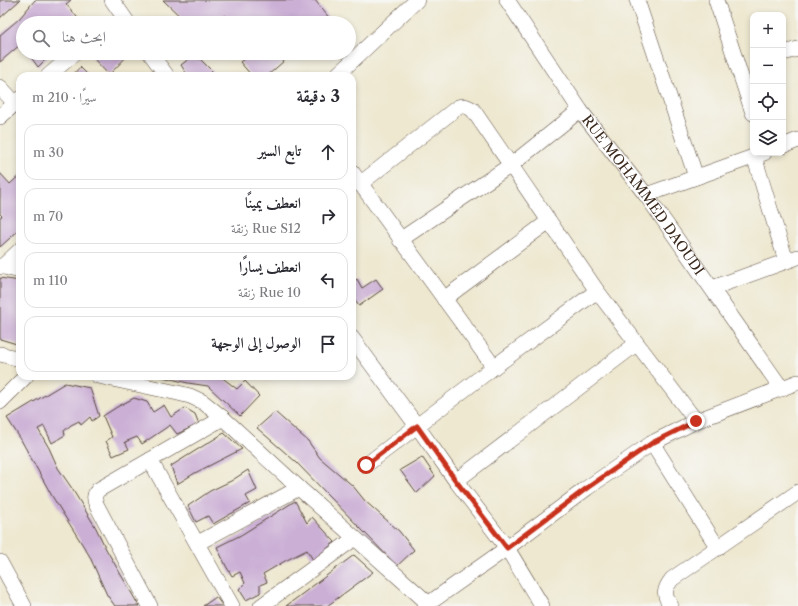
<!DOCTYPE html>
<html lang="ar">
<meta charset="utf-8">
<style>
:root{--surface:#fff;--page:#f2f2f3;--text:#2b2b33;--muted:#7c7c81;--line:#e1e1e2}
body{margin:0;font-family:"Libre Caslon Text",Amiri,serif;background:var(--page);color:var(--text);direction:rtl}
.controls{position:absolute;right:12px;top:12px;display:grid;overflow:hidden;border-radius:8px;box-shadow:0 2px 6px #0003}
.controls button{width:36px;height:36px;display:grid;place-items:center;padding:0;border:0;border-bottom:1px solid var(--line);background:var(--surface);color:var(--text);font:20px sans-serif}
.stop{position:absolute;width:12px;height:12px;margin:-9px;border:3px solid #c8321e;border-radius:50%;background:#fff}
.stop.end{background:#c8321e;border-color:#fff;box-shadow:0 1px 4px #0008}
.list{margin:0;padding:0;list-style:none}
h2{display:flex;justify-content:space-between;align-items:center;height:52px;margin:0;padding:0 16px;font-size:17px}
h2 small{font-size:13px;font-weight:400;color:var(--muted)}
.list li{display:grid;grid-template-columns:26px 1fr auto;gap:12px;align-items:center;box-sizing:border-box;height:56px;margin:0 8px 8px;padding:0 8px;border:1px solid var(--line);border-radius:12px}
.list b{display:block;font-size:15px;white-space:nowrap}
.list p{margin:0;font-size:13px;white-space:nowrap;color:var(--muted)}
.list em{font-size:13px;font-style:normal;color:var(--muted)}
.icon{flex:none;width:22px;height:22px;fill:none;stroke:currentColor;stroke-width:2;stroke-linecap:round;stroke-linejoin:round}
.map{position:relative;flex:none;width:798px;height:606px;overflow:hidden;direction:ltr}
.search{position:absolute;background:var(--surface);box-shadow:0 2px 6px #0003;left:16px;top:16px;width:340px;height:44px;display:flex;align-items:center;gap:10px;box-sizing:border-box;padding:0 14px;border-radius:22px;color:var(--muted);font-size:15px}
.panel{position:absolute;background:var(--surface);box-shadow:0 2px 6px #0003;left:16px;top:72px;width:340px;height:308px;border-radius:12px;direction:rtl}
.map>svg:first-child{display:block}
</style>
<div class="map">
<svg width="798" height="606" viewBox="0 0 798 606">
<rect width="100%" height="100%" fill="#f6f6f2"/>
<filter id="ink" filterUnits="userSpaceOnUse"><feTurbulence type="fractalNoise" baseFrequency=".025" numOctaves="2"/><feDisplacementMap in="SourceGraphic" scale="8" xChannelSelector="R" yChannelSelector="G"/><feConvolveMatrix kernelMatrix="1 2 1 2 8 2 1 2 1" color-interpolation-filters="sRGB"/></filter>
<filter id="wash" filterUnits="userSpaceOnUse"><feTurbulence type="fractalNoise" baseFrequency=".012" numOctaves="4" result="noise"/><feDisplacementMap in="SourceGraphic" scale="16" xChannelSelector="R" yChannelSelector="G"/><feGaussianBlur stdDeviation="0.9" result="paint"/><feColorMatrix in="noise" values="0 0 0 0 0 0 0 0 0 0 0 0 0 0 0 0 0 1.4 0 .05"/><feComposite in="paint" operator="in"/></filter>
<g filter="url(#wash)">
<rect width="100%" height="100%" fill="#eee8d0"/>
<g id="blocks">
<path fill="#cbafd5" d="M0,0H20L0,18Z
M35,0H71L66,4L82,23H23V46L21,44L0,62V35L19,19Z
M163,0H315L330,19L326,23H232L225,15L217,23H187Z
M28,53H52L38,67Z
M97,53H130L109,75L93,58Z
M252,53H293L267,76H252L240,62Z
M195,54L214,73L208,76H188L181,65Z
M80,67L89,76H72Z
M0,173L10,184L20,175V229L0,247V217L2,216L0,214Z
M0,278L20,281V345L0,339Z
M357,279L362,288L376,279L383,289L359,306L352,297V283Z
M158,376H220L237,389L245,381L259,396L240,416L208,386L188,383Z
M65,383L90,388L99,416L92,421L90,417L81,425L79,421L71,425L64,431L65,435L52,443L44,426L38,429L49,448L58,468L71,487L96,528L106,549L139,606H115L107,595L89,555L52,496L20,438L7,418Z
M134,398L147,402L153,412L164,405L171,417L185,408L195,414L199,424L177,434L170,425L142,444L137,437L125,442L129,449L113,456L106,441L112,437L103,416L117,407Z
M275,412L308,441L320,458L353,486L365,501L399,531L414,550L397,566L296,462L257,428Z
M224,433L242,449L195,473L177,484L171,466Z
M422,457L435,476L417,493L400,470Z
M248,470L257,490L246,496L250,503L213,524L208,516L196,522L188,506L210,491L231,481Z
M295,501L307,523L312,517L335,542L313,560L307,550L285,561L263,574L267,582L260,585V593L246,600L239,589L245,583L240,572L232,576L226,566L217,547L241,535Z
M354,555L373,572L327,606H286Z
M216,597L223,606H203Z"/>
</g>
</g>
<g filter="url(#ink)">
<use href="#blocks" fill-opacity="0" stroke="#564639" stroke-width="1"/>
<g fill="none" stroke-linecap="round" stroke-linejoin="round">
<g stroke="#564639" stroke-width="16">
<g id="minor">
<path d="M112,0L128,23"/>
<path id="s1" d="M507,0L580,110L646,195L782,389"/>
<path d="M637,0L696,177"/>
<path d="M716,0L753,113"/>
<path d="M150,53L167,76"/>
<path d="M783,53L798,49"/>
<path d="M48,76L75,53"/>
<path d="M336,76L417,0"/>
<path d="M0,87L15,103"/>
<path d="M0,117L20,99"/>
<path d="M783,146L798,140"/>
<path d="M754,156L786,261"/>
<path d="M352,172L494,367"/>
<path d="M360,184L458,107C464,105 467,106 473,110L597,291L696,421"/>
<path d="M646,195L764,153"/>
<path d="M400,240L511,165L580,110"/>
<path d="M0,266L20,271"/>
<path d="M2,267L20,250"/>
<path d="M712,288L798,257"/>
<path d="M444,299L549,221"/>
<path d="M352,338L417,426L456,481L507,548L542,606"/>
<path d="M0,354L20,359"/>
<path d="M98,376L178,393L190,396L203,402L223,418L299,488L429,604"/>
<path d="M0,402L26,376"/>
<path d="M652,443L718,548"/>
<path d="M150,460L232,606"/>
<path d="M366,465L494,367L597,291"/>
<path d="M456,481L636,344"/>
<path d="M198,543L299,488"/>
<path d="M0,562L24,606"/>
<path d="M150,606L96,504C94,498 94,495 98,490L223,418"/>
<path d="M261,606L355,538"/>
<path d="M425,606L507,548L587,488L652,443L696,421L798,382"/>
<path d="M671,606C663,595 664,589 672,579L798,492"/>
</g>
</g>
<use href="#minor" stroke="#fff" stroke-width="15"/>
</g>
</g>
<g fill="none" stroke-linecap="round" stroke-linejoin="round" filter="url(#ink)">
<path stroke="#c8321e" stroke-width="5" d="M366,465L417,426L456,481L507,548L587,488L652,443L696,421"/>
</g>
<g text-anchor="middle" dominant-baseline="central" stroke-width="3" stroke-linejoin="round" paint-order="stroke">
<g font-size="14" fill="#3b2a1e" stroke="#f6f6f2">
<text stroke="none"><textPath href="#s1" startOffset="238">RUE MOHAMMED DAOUDI</textPath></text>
</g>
</g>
</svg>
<div class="controls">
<button>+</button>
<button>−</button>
<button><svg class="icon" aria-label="locate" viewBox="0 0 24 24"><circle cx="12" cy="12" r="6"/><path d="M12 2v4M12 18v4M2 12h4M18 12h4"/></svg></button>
<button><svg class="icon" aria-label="layers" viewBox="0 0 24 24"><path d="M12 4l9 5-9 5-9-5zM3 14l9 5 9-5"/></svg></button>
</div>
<div class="stop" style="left:366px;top:465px"></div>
<div class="stop end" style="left:696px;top:421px"></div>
<div class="search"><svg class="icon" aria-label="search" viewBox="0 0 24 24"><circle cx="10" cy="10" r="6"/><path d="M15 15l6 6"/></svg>ابحث هنا</div>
<section class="panel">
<h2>3 دقيقة<small>سيرًا · 210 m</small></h2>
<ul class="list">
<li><svg class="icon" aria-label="ahead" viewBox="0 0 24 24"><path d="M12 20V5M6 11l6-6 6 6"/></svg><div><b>تابع السير</b></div><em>30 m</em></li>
<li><svg class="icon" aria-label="right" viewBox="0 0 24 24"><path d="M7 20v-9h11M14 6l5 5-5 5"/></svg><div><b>انعطف يمينًا</b><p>Rue S12 زنقة</p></div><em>70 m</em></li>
<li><svg class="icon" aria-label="left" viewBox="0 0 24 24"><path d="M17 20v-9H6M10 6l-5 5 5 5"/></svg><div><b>انعطف يسارًا</b><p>Rue 10 زنقة</p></div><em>110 m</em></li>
<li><svg class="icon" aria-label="arrive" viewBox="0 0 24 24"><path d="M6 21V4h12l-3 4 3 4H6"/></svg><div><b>الوصول إلى الوجهة</b></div></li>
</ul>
</section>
</div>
